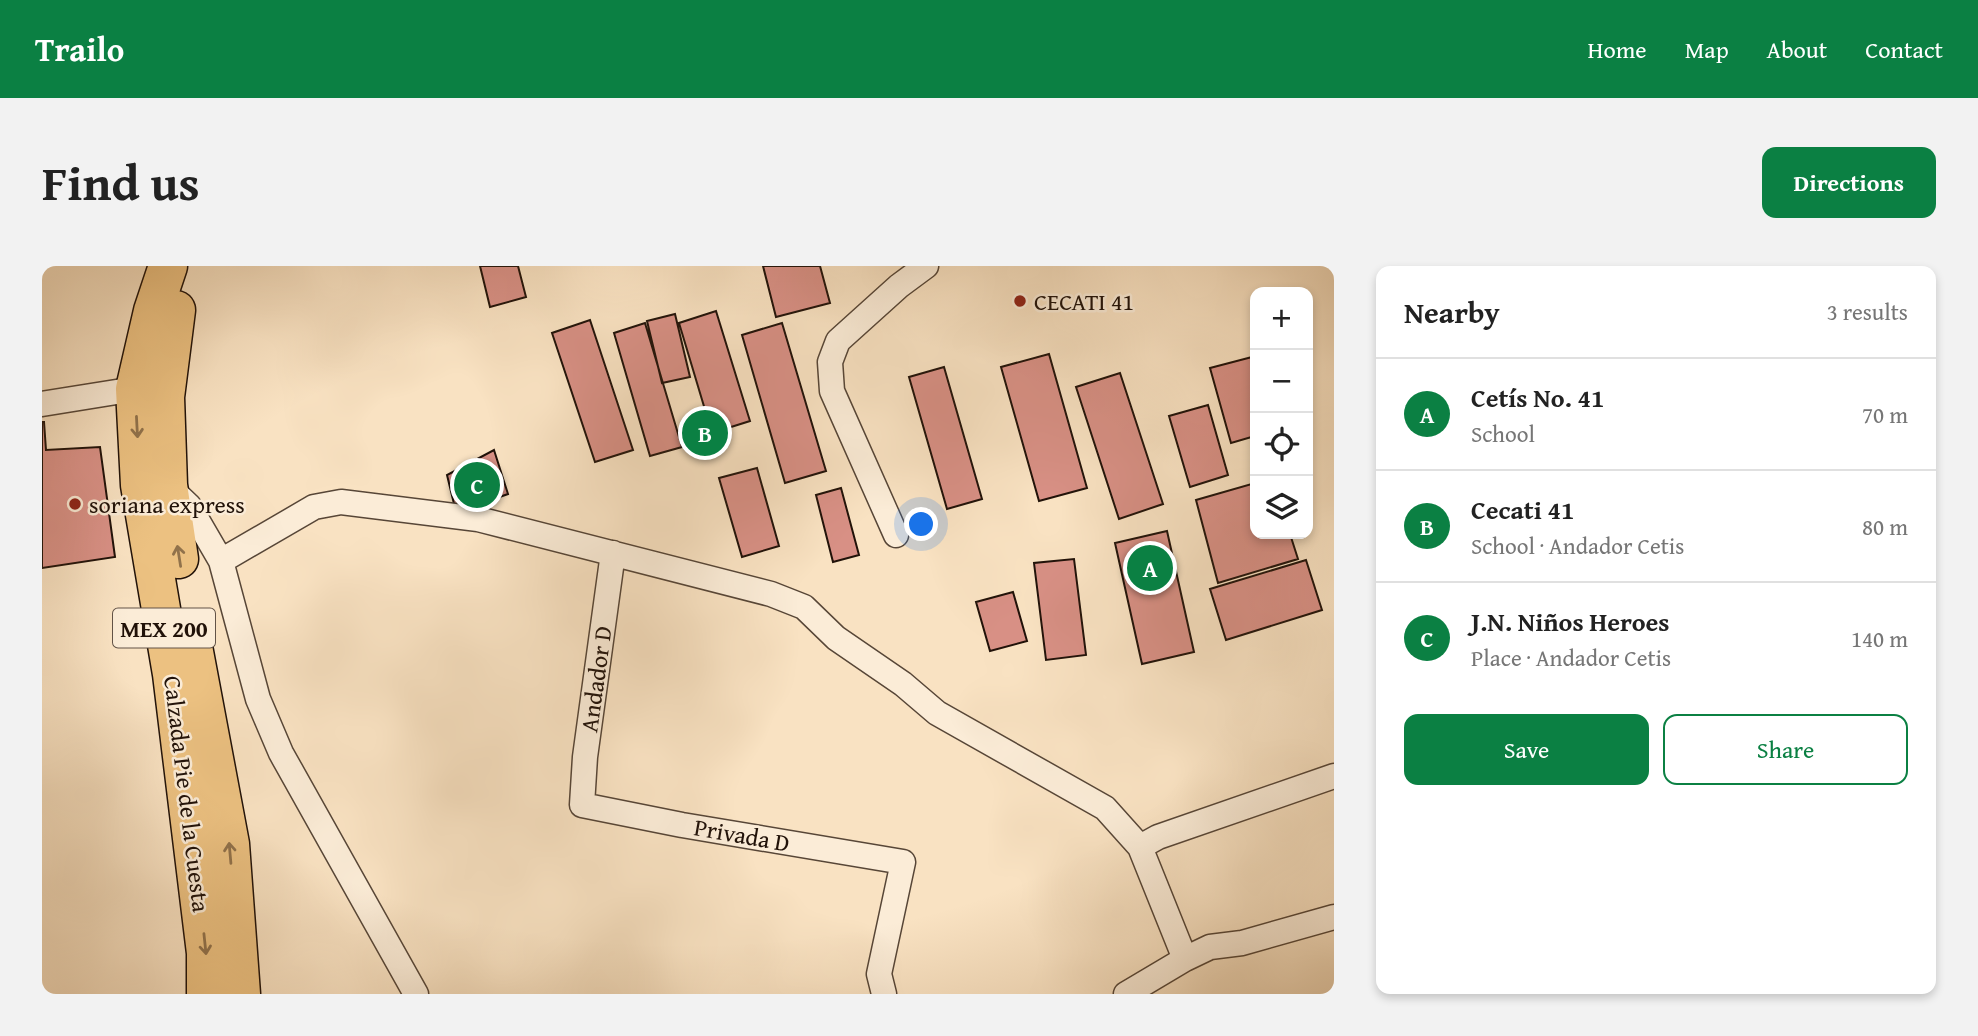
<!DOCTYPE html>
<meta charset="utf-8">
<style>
:root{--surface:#fff;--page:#f2f2f2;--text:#222;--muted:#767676;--line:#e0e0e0;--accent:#0b8043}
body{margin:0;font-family:"Gentium Book Plus",serif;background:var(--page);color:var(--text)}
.controls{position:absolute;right:21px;top:21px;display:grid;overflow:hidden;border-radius:14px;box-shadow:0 4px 10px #0003}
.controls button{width:63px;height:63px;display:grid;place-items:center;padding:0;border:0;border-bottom:2px solid var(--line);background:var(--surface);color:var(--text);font:35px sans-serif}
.you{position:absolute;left:880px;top:259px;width:24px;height:24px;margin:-18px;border:5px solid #fff;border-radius:50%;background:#1a73e8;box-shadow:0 0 0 10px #1a73e833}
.badge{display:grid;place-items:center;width:46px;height:46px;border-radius:50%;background:var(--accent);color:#fff;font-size:23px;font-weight:700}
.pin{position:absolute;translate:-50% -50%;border:4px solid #fff;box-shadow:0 2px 7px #0006}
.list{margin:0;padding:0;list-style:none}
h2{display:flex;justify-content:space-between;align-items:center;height:91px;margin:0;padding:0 28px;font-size:30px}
h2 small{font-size:23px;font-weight:400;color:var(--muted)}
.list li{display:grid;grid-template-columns:46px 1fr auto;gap:21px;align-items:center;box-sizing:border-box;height:112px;padding:0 28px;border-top:2px solid var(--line)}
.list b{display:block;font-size:26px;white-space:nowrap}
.list p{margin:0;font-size:23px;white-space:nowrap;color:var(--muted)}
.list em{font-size:23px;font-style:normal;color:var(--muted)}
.actions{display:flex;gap:14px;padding:21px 28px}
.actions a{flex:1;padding:16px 0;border:2px solid var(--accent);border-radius:14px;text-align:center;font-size:24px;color:var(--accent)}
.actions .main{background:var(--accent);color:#fff}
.icon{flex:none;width:38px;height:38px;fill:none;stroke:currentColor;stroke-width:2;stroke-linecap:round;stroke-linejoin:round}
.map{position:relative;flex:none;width:1292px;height:728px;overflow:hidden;border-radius:14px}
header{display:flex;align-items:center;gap:42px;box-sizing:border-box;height:98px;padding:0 35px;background:var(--accent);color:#fff}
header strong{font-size:33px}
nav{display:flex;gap:38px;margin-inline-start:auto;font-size:24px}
.intro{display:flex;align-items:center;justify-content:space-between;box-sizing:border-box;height:168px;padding:0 42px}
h1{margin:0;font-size:49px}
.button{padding:18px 32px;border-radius:14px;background:var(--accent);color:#fff;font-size:24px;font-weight:700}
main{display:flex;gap:42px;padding:0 42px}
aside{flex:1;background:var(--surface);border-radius:14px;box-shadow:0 4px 10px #0003}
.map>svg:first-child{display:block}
</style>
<header>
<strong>Trailo</strong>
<nav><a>Home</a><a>Map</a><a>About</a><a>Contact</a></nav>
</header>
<div class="intro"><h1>Find us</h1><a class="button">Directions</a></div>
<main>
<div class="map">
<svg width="1292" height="728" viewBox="0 0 1292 728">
<rect width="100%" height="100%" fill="#f9e2c2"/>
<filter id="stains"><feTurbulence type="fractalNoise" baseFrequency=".00286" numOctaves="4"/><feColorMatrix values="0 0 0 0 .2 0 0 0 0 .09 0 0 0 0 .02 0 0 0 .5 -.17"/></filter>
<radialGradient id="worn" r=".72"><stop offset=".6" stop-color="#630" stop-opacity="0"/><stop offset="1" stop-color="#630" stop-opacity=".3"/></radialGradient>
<path fill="#d89085" stroke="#211209" stroke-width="2" d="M438,0H476L484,31L448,41Z
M721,0H778L788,37L734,51Z
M674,45L708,155L670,167L637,57Z
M633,48L648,111L620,117L605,55Z
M548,54L591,184L553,196L510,67Z
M603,57L640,181L608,190L572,67Z
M740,57L784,205L743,217L700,69Z
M1007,88L1045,222L997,235L959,101Z
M1210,91L1213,104V170L1189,177L1168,102Z
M902,101L940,233L905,243L867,111Z
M1078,107L1121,238L1077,253L1034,121Z
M1166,139L1186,209L1148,221L1127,150Z
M0,156H2L4,184L58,181L73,291L0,302Z
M452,184L466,228L414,246L405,209Z
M715,202L737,280L700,291L677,212Z
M1213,217V268H1248L1256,293L1176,317L1154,234Z
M799,222L817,289L791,296L774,229Z
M1125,265L1152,386L1100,398L1073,277Z
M1032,293L1044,389L1004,394L992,297Z
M1264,294L1280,344L1184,374L1168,323Z
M971,326L985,375L948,385L934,336Z"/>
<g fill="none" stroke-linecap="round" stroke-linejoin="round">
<g stroke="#574637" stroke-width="27">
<path id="street" d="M0,138L93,123
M126,220L147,240L179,295L216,433L239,487L374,728
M854,269L790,125L788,96L796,75L857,20L884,0
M571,287L543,491L540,539L640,559L861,596L837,708L842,728
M179,295L272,241L299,236L436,253L729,328L762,341L794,372L861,418L895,447L1063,542L1098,581L1143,693
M1098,581L1116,571L1292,510
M1084,728L1143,693L1168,681L1200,677L1292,651"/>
</g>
<g stroke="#211209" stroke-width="41">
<path id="primary" d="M126,0L111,45L93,123L98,219L130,408L164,687V728
M134,44L123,131L126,219L137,293
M149,370L188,578L199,728"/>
</g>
<use href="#street" stroke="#fbecd7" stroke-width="24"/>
<use href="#primary" stroke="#ecc181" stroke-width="38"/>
</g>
<defs><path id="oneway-shaft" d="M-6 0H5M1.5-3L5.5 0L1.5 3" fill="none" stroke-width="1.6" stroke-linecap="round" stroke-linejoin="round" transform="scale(1.75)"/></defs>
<g stroke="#91724b">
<use href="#oneway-shaft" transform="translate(95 161) rotate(87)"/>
<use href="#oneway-shaft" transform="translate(137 290) rotate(-99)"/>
<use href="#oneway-shaft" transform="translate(188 587) rotate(-95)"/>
<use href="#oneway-shaft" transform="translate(163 678) rotate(84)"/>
</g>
<g fill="#8f2418" stroke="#fbecd7" stroke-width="2.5">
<circle cx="978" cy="35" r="7"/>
<circle cx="33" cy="238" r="7"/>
</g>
<g text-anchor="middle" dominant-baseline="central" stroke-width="5" stroke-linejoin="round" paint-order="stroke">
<rect fill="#fbecd7" stroke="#625347" stroke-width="2" x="71" y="342.5" width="102" height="39" rx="5"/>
<g font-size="23" font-weight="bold" fill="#211209">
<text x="122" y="362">MEX 200</text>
</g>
<g font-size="24" fill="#211209" stroke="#fbecd7" text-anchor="start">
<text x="992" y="35">CECATI 41</text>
<text x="47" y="238">soriana express</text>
</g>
<g font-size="24" fill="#211209" stroke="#fbecd7">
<text transform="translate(554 413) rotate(-82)">Andador D</text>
<text transform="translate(145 528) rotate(83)">Calzada Pie de la Cuesta</text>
<text transform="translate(700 569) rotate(10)">Privada D</text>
</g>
</g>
<rect width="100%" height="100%" filter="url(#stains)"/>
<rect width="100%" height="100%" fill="url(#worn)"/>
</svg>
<div class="controls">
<button>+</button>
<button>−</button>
<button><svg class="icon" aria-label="locate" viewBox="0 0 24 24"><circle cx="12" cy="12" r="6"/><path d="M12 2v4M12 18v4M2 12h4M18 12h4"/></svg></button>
<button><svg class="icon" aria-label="layers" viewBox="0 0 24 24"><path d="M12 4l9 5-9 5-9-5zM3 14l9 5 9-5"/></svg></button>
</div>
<div class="you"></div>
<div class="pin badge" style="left:1108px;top:302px">A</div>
<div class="pin badge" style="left:663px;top:167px">B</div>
<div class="pin badge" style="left:435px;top:219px">C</div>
</div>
<aside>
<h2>Nearby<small>3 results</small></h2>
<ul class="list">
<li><span class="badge">A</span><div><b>Cetís No. 41</b><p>School</p></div><em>70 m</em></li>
<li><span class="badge">B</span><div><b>Cecati 41</b><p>School · Andador Cetis</p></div><em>80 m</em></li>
<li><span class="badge">C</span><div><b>J.N. Niños Heroes</b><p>Place · Andador Cetis</p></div><em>140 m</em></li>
</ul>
<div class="actions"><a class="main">Save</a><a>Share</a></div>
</aside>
</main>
